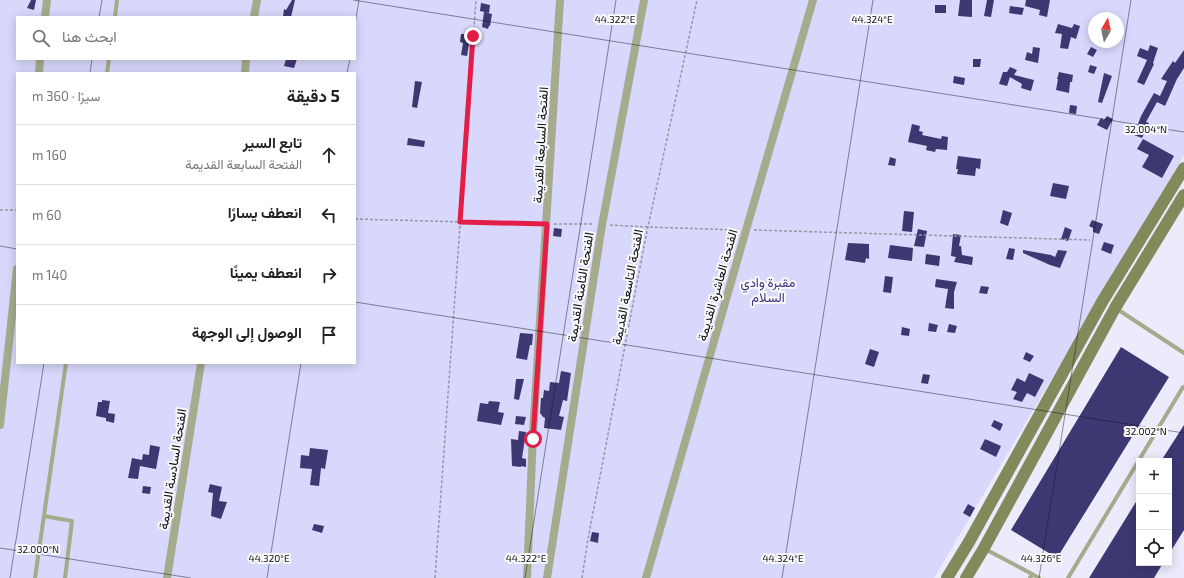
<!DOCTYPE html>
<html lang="ar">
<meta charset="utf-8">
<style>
:root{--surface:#fff;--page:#f2f2f2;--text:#222;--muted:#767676;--line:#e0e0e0}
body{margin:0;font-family:"Exo 2",Vazirmatn,sans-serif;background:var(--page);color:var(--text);direction:rtl}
.controls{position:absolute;right:12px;bottom:12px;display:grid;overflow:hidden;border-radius:0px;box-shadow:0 2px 10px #0003}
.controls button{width:36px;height:36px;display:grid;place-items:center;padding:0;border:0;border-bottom:1px solid var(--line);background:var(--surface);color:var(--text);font:20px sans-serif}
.compass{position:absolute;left:1088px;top:12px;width:36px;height:36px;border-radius:50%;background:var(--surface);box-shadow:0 2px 10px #0003;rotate:9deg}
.stop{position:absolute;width:12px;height:12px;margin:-9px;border:3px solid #e11d48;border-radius:50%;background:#fff}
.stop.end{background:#e11d48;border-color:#fff;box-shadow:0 1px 4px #0008}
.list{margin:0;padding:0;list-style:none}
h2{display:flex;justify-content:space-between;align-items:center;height:52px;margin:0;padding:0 16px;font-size:17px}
h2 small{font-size:13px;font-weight:400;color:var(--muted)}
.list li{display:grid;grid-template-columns:26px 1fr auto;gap:12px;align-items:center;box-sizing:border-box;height:60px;padding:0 16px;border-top:1px solid var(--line)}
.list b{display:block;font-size:15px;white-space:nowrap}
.list p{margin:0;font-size:13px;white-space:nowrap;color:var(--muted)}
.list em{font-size:13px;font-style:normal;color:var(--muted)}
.icon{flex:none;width:22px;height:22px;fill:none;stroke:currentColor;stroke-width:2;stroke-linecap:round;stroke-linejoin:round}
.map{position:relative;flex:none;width:1184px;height:578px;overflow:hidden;direction:ltr}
.search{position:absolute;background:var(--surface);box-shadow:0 2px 10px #0003;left:16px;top:16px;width:340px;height:44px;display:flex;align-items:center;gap:10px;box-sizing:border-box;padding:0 14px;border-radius:0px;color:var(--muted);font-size:15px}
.panel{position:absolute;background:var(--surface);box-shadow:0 2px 10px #0003;left:16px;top:72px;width:340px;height:292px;border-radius:0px;direction:rtl}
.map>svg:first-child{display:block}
</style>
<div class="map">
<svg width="1184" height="578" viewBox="0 0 1184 578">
<rect width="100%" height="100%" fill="#ebebfc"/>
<path fill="#d7d8fb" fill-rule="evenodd" d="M0,0H1184V155L934,578H0ZM17,17H355V59H17ZM1094,18H1118V42H1094ZM17,73H355V363H17Z"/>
<path fill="#3d3872" d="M31,0H36L34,10L27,8Z
M292,0H295L291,17H283L284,9L286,10Z
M960,0H972V17L958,16Z
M987,0H994L991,17L984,16Z
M1026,0H1050L1047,17L1039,15L1040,10L1025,6Z
M481,3L490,5L489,13L480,11Z
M935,5H946V13H935Z
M1010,6L1024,8L1022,15L1009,13Z
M484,12L492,14L490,26H489L488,29L482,27Z
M1058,24L1072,28L1074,24L1080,26L1076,39L1071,37L1068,49L1060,48L1062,34L1055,33Z
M465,32L474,33L472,43L469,44L467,56L461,55L463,43L460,42L461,34H465Z
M1150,45L1158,48L1153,63L1154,64L1144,85L1137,82L1147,60L1137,56L1140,48L1148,51Z
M1033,47L1040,48L1038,63L1025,60L1027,52L1032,54Z
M1091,47L1097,50L1093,57L1087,54Z
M1184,50V68L1177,79L1165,106L1157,102L1146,122L1149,123L1142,138L1134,135L1139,124H1138L1141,116L1154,93L1160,96L1167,81L1161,79L1173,61L1175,63Z
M286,59H297L294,68L284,66Z
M973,59H981L980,67H973Z
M1090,65L1097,67L1094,74L1088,72Z
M1010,67L1017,70L1014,75L1034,80L1031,91L1021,88L1022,84L1010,77L1007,86L999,84L1003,72H1007Z
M1059,72L1073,75L1072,82H1070L1069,93L1056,90L1058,79H1057Z
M1104,73L1112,76L1102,103L1098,102Z
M954,76L965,78L964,85L953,83Z
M415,81L422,82L417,108L412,107Z
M1070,105L1077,106L1076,114L1069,113Z
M1107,116L1113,119L1107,130L1097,125L1101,118L1104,120Z
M912,124L920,126L919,131L923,132L922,135L941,139L942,136L948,137L947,150L936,149L935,152L926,150L927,146L908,142Z
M408,138L425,141L424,147L407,145Z
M1143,139L1174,156L1162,178L1142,167L1149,155L1137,149Z
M958,156L981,159L980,169L976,168L975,176L957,174L958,169H956Z
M890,157L896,159L895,166L888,165Z
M1053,183L1069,186L1066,199L1050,196Z
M1003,210L1012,213L1008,226L1000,223Z
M904,211L914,212L912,232L902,231Z
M1092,220L1103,224L1099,234L1093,232V228L1089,226Z
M1065,227L1072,230L1068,241L1061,239Z
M554,228L562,229L561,237L553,236Z
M918,229L927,231L924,247L914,246Z
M953,234L961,235L959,246H961L962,255L973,257L972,265L954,262L956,257L951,256Z
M1104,242L1114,245L1111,254L1101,250Z
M848,243L869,244V259L866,258L865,263L845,260Z
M890,245L913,248L912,261L888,258Z
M1009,248L1015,249L1013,260L1006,259Z
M1023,250L1051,255L1055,257L1058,250L1067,251L1060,268L1050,265L1023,253Z
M926,254L940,256L939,266L925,264Z
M885,276L893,277L891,293L883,292Z
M936,279L957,282L954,292V309L945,308L948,289L935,287Z
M981,286L989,287L987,294L979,293Z
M929,323L938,325L936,332L928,331Z
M949,324L957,326L955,333L947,332Z
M902,327L910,329L909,336L901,335Z
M520,333L533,334L532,345H530L527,360L516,358Z
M1121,347L1169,377L1057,558L1011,530Z
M870,349L879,352L874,367L865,364Z
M1026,352L1034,356L1030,362L1023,359Z
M561,371L571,373L567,401L563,400L559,416L564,417L561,430L544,428L545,418L543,417L540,413L541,398H543L544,390L549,391L550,382L559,383Z
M1029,373L1044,380L1035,397L1027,393L1022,402L1013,399L1017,392L1011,390L1017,378L1025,382Z
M923,374L930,375L928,384L921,383Z
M516,379H524L519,400L514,399Z
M102,400L110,401L108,413L115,414L114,423L106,421V418L96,416L98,402H102Z
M489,401L500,402L498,412L504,413L501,425L477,421L480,403L488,404Z
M516,416L526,417L524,425L515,424Z
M994,420L1003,424L1000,431L991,426Z
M1184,425V530L1169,554V461H1161Z
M519,431L526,432L522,458L526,459V467L521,466V467L512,466L511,439L518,440Z
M985,439L1001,446L996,457L980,449Z
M150,445L160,447L156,469L140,466L138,479L128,478L132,458L142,460L143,454L149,455Z
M310,448L328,450L325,469L321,468L319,486L310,485L312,469L300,468L301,455L309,456Z
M210,484L222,487L219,501L227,502L221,519L211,516L213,493L208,492Z
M143,486L151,487L150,494L142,493Z
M1139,497V563H1163L1154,578H1089Z
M968,504L975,508L970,517L963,513Z
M314,524L324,526L322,533L312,530Z
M592,532L599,533L598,543L590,541Z"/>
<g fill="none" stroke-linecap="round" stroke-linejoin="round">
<path stroke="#9695a4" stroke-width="1.5" stroke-dasharray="3 2" stroke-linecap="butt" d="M0,210H17
M355,219L538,224
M554,224H594
M610,225L648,227L738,230
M754,230L1090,240
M435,578L476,0
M582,578L588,539L646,236L697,0"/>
<path stroke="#a5ab8c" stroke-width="4" d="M115,17L117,0
M107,73L109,59
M1117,309L1184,353
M44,516L72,521L65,578
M985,549L1032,574L1030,578
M1032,574L1039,578
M35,578L66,363
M1068,578L1183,387"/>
<path stroke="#a5ab8c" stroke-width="8" d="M45,17L47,0
M254,17L257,0
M39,73L40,59
M245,73L246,59
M0,425L17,269
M167,578L201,363
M527,578L533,433L560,0
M547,578L602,225L644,0
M646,578L744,237L813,0"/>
<path stroke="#828a5c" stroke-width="12" d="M947,578L969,542L1102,302L1184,168
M966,578L984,548L1115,308L1184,195"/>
</g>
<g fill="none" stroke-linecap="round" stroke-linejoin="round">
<path stroke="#e11d48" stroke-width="5" d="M473,36L460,222L547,224L533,439"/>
</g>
<path fill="none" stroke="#100f19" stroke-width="1" stroke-opacity="0.45" d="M353,0L1184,132M99,17L102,0M355,24L359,0M90,73L92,59M347,73L350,59M0,246L17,249M355,302L1184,433M0,548L191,578M10,578L44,363M267,578L301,363M525,578L616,0M782,578L873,0M1039,578L1131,0"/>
<g text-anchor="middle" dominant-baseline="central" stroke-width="4" stroke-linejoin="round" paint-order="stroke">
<g font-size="13" fill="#100f19" stroke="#fafafa">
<text transform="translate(540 145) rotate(-87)">الفتحة السابعة القديمة</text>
<text transform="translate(717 285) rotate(-74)">الفتحة العاشرة القديمة</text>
<text transform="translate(580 287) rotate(-81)">الفتحة الثامنة القديمة</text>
<text transform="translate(627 287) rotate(-79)">الفتحة التاسعة القديمة</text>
<text transform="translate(172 469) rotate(-81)">الفتحة السادسة القديمة</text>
</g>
<g font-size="13" fill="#3c317f" stroke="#fafafa">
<text x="768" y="282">مقبرة وادي<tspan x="768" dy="15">السلام</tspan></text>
</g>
</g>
<g font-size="10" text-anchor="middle" fill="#100f19" stroke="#fafafa" stroke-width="4" stroke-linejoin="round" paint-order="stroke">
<text x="615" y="23">44.322°E</text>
<text x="872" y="23">44.324°E</text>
<text x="1146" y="133">32.004°N</text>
<text x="1146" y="435">32.002°N</text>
<text x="38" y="553">32.000°N</text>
<text x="269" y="562">44.320°E</text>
<text x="526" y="562">44.322°E</text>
<text x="783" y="562">44.324°E</text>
<text x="1041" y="562">44.326°E</text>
</g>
</svg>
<div class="controls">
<button>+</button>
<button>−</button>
<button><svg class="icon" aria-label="locate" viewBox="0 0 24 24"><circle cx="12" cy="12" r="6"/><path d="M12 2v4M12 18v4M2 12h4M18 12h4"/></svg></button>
</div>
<svg class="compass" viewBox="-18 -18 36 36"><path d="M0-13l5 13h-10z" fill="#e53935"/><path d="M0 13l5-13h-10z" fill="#767676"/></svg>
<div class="stop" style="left:533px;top:439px"></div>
<div class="stop end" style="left:473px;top:36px"></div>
<div class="search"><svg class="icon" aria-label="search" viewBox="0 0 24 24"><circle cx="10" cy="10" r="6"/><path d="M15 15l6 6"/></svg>ابحث هنا</div>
<section class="panel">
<h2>5 دقيقة<small>سيرًا · 360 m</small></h2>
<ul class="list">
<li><svg class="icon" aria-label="ahead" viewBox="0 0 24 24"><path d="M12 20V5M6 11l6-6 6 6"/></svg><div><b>تابع السير</b><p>الفتحة السابعة القديمة</p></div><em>160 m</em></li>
<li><svg class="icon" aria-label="left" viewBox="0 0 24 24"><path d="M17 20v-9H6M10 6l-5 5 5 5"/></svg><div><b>انعطف يسارًا</b></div><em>60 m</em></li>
<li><svg class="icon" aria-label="right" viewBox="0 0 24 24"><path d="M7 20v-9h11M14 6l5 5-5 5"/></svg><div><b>انعطف يمينًا</b></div><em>140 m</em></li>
<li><svg class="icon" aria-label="arrive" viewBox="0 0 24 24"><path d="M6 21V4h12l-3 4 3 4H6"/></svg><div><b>الوصول إلى الوجهة</b></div></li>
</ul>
</section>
</div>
